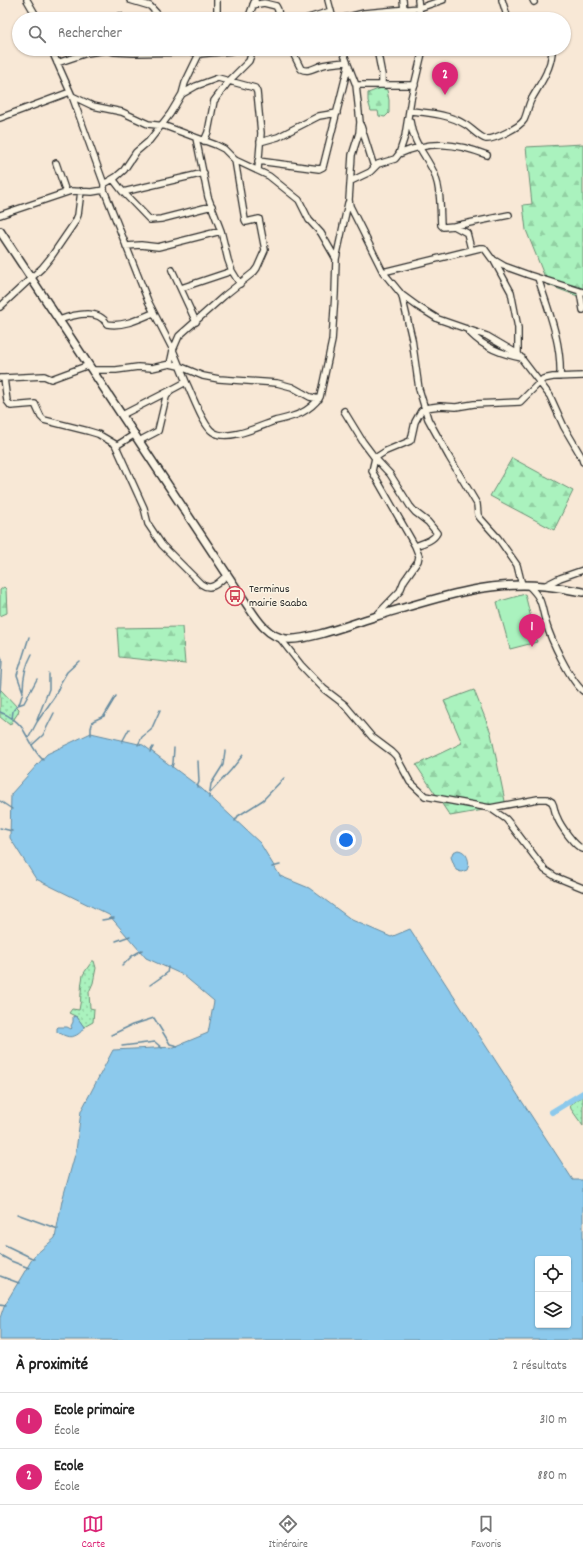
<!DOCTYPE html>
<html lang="fr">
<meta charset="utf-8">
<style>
:root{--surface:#fff;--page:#f2f2f2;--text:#222;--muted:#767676;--line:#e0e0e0;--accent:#db2777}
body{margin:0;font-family:Dekko,sans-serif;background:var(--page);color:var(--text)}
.controls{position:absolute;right:12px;bottom:12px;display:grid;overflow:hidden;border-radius:4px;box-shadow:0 1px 3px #0004}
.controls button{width:36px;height:36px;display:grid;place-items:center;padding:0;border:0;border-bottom:1px solid var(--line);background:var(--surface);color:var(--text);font:20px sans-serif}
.you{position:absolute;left:346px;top:840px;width:14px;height:14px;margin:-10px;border:3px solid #fff;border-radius:50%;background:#1a73e8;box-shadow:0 0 0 6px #1a73e833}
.badge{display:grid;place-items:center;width:26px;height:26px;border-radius:50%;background:var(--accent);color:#fff;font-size:13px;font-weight:700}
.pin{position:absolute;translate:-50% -33px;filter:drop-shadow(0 1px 2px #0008)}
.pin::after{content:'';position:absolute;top:21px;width:14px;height:12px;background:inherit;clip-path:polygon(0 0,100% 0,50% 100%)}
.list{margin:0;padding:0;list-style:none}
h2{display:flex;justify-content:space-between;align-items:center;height:52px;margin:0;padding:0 16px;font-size:17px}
h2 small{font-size:13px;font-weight:400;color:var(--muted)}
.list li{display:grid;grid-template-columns:26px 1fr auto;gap:12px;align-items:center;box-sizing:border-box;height:56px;padding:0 16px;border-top:1px solid var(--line)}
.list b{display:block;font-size:15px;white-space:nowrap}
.list p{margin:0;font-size:13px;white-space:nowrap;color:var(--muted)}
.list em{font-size:13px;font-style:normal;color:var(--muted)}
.icon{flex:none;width:22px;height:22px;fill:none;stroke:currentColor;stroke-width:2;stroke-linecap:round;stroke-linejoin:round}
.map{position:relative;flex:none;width:583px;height:1340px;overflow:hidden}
.search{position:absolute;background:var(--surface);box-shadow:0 1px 3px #0004;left:12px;right:12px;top:12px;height:44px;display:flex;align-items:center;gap:10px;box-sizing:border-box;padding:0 14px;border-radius:22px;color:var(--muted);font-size:15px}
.sheet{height:164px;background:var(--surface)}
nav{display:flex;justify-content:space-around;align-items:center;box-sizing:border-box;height:56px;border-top:1px solid var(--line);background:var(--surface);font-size:11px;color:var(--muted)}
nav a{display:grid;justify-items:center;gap:2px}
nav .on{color:var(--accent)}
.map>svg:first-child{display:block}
</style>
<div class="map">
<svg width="583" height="1340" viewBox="0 0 583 1340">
<defs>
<pattern id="grass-dots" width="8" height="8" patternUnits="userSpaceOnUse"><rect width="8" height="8" fill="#aaf2be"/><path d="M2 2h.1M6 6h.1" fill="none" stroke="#92d0a3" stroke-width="1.8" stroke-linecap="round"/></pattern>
<pattern id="forest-firs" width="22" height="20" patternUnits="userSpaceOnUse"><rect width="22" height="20" fill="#aaf2be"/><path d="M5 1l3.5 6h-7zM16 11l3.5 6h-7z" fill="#92d0a3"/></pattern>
</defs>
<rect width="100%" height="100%" fill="#f8e8d6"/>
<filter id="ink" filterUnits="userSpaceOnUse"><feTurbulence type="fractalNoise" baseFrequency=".025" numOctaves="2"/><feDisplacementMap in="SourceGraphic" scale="8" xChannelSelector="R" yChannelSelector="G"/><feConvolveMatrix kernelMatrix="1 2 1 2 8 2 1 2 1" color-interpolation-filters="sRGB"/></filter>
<g filter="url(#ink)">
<path fill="url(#grass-dots)" stroke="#6a8e74" d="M0,689L19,709L18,713L10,725L0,717Z
M92,961H94L96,968L93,983L89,992L90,1008L94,1009L93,1022L84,1027L77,1017L69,1013L72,1009L79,1010C82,999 80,987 83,975C85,971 89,966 92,961Z
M583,1096V1126L571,1109L570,1105Z"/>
<path fill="url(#forest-firs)" stroke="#6a8e74" d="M381,88L387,90L389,100V113L385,117L379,116L378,111H371L368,101V93Z
M583,144V298L548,285L526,230L523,205L532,204L526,147Z
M512,458L573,491L554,530L490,496Z
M4,587L6,589L7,613L0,616V590Z
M182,627L185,664L119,657L117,628Z
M474,690L491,733L506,806L450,816L416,765L462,743L444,701Z"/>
<path fill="#aaf2be" stroke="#6a8e74" d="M525,594L537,642L510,649L497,602Z"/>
<path fill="#8cc9ec" stroke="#658a9f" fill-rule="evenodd" d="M91,733L143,745L202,789L260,843L280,876L309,888L352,920L391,937L410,929L573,1180H583V1340H0V1318L4,1306L34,1256L55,1238L62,1201L76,1151L81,1111L113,1050L174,1047L208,1033L214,1001L183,975L146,958L109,915L36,879L10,838L11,794L47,754ZM538,1259H568V1325H538Z
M458,850C467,851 471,862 467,870L461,872L456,870L451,857L453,852Z
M73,1016L77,1017L84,1027C82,1033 73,1039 66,1036C62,1035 61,1033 57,1032V1028L58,1027H67L71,1029L72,1028L71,1026L73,1022Z"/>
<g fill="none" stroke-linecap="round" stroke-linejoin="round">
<path stroke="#658a9f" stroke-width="1.5" d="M0,655L2,659L0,692
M23,690C23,677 26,665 32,654
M18,705L24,703L37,679
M0,712C9,715 20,723 24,731C30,741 34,752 43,760
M12,719L13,711L20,702L23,692L17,675L29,637
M37,720L49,689V674
M91,735V728L93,721L104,716L116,696
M28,739L37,722L55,696L61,682L67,672L79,661
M122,742L129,729
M32,745L43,735L54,713
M138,745L142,737L151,730L160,710
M150,752L153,747
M172,767L173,763L174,748
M197,787L199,782L198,761
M210,793L231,770L243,755
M209,798L211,784L223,765L225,751
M0,801L12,809
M235,821L238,816L263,800L284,778
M0,828L12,831
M272,867L280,865
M102,920L114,918
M116,941L130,936
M122,966L132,956L142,950
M150,985L167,973L168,967
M111,1035L132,1025L154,1018L170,1044L178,1046
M122,1046L155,1042L162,1048
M17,1214L58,1229
M5,1245L34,1259
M0,1255L11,1261L29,1268
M0,1276L19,1283
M0,1304L6,1305"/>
<path stroke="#8cc9ec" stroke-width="6" d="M552,1112L583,1093"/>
<g stroke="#2b2b2b" stroke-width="8">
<path id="minor" d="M27,0L38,19
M130,0L150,6L162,19
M217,0V19
M328,0L333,19
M403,0L404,10
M418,0L420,19
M502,0L508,19
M533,0L534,2
M253,5L264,3L276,6L278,10L279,19
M372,13L373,19
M111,19L120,16
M248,19L255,0
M305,19L331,11
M340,19L364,13L419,8L443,0
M51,49L72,96L104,184V190L148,301L173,350L186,382L171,390L166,397L158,431L139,441
M291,49L301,69C309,73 315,67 323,65C331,63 339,63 347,62
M342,49L356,85L360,122L359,133L352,155L349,200L350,206L383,272L402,295L417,306L438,319L487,336L518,354L550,396L564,427L581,456L583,462
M377,49L382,75V85
M199,54L231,51L236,49
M57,63L87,53L107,50L115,52L134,53L193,52
M356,85H415
M182,94L196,86L218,78L255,88L257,92L261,133L258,170
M72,96L93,106L122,112L148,124L165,126L216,145L224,149L235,160L269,176L299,200L309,220L321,233L336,259L335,294L332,341L320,397C315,404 309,409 301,413C293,417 283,419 275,421C260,426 228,442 213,432C203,426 192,394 186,382
M410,111C429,113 449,114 466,125C472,129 479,137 486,139C494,140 520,127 524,120C527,114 528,106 531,100C540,84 550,71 552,53L550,49
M0,118L70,92
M410,121C413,144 427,156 435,175C441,192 440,208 441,225L443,227L454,226L467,233L471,249
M361,126L374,167
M196,138L208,197L221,231L228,260L232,271L240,284
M204,141L208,132L214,101L229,81L249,61L253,49
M260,142L278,137L319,116L337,113
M399,154C430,140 456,143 487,155
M258,161L319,169L323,167L348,67
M56,163L66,192
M113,179L123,192L204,173
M351,181L370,172L378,164L395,159L399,154L405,136L411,99L423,49
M104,184L116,177L124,170L136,152L149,141L170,114L182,94L185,83L199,54L204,49
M123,192L150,220L161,219L212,206
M0,215L71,191L92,192L104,190
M454,226L509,215
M126,246L141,245L158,247L221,231
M336,259L348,203
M493,259L511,292L518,328V354
M172,270L196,322
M383,272L480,248H484L492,259L504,266L529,275L583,292
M538,278C548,309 562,343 560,377
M181,288L232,271
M580,292L583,310
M402,296L412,339L419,389L428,419L449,457L477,504L478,515L480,518L498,538L517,565L522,585
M0,307L42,268L51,257L75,222L78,215L81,191
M59,320C73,315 98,308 107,324C123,327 139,319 153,313
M467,329C480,346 501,354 522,358
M170,364L173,350L179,336L224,296L254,272L257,268L265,250L259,219L246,222L245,220L235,160
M93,370H116L138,367L152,368L170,364L179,366L203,376L219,379L277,383L292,387L310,397L319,399
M0,378H4L7,401L11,406L35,404L41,417L44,420L88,431L98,434L115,444L144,508L148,524L162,545L201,584C212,592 219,582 227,575
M4,378L44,376L51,379L89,365
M344,411L363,442L375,458L390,474L410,506L415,512L428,522L437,533C433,541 423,543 415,546L419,556L418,561L404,581L400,591L376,616
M122,415L171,390
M116,446L135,434
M415,546L372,471L375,458L386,451L410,441L411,440L415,422L421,411L425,408L440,406L456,407L474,404L520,402L543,379L553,377L583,376
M528,585C544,601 540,603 546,623C551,640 570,680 583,691
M544,586L560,578L583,570
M279,637L301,665L324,689L345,705L372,737L392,752L396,756L410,782L425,796L490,808L538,799H547L552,802C555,807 554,812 557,817C560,825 575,847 583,849
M490,808L506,819L511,825L545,870L556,877L583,888"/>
</g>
<g stroke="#2b2b2b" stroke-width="10">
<path id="tertiary" d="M0,231L248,606C257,620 268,637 286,639C308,641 354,623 377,616C431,600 486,580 544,586C557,587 570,590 583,592"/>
</g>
<use href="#minor" stroke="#fcf5e5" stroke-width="5.5"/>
<use href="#tertiary" stroke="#fcf5e5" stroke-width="7"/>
</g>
</g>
<defs>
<g id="bus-ring" transform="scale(1)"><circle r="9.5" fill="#fcf5e5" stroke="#d1495b" stroke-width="1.5"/><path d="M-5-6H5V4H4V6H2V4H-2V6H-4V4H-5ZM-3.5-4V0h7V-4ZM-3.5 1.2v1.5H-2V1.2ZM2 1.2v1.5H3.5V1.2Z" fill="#d1495b"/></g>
</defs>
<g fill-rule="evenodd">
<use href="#bus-ring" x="235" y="596"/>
</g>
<g text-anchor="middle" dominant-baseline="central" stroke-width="3" stroke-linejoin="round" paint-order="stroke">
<g font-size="12" fill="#2b2b2b" stroke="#fcf5e5" text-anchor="start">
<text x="249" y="589">Terminus<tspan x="249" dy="14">mairie Saaba</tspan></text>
</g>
</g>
</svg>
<div class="controls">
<button><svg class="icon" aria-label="locate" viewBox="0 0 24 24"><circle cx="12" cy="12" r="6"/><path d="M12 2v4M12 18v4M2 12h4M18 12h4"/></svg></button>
<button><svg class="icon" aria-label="layers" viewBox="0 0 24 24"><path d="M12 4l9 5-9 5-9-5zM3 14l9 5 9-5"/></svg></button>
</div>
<div class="you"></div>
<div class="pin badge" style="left:532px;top:647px">1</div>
<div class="pin badge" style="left:445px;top:95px">2</div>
<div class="search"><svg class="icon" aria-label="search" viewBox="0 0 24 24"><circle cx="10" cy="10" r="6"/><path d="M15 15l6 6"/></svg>Rechercher</div>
</div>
<section class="sheet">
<h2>À proximité<small>2 résultats</small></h2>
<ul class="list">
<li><span class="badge">1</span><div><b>Ecole primaire</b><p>École</p></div><em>310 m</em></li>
<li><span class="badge">2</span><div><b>Ecole</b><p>École</p></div><em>880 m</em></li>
</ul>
</section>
<nav>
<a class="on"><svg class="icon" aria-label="map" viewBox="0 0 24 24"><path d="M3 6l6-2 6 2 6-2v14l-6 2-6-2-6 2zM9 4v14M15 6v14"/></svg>Carte</a>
<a><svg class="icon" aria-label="directions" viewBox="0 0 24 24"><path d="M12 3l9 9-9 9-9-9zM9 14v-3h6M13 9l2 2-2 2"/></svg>Itinéraire</a>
<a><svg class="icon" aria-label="saved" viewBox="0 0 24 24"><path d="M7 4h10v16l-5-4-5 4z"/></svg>Favoris</a>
</nav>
